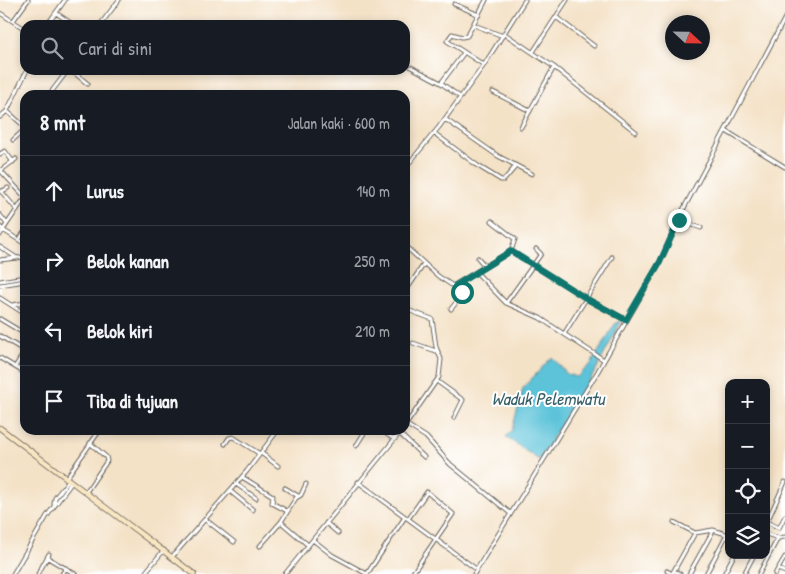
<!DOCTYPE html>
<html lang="id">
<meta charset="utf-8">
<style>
:root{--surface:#171b24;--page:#242831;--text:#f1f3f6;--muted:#9ea1a6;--line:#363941}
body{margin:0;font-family:"Patrick Hand",sans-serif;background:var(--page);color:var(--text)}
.controls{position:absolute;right:15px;bottom:15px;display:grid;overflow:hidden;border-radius:10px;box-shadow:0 2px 8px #0003}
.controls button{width:45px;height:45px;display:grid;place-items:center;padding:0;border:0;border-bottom:1px solid var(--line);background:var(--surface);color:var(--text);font:25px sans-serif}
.compass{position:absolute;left:665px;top:15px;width:45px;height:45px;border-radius:50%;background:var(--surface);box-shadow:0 2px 8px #0003;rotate:112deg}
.stop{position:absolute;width:15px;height:15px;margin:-11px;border:4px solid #0f766e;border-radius:50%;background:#fff}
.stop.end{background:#0f766e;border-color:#fff;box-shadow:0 1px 5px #0008}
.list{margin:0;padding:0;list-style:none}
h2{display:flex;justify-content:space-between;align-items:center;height:65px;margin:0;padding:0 20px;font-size:21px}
h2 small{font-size:16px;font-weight:400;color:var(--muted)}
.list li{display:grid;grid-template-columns:32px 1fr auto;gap:15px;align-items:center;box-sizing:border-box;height:70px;padding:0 20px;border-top:1px solid var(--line)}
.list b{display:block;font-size:19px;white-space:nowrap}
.list em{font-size:16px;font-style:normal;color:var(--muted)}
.icon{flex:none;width:28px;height:28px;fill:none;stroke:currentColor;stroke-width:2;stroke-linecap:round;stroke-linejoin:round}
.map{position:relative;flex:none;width:785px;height:574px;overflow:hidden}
.search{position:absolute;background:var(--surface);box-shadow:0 2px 8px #0003;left:20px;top:20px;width:390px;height:55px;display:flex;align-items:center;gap:12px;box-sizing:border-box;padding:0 18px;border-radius:15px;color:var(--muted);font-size:19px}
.panel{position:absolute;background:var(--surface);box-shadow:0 2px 8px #0003;left:20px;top:90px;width:390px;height:345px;border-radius:15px}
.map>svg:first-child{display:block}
</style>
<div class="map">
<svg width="785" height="574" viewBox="0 0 785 574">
<rect width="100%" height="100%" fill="#fff"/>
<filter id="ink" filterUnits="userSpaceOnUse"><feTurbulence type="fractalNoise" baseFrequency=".02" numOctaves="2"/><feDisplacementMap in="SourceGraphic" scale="10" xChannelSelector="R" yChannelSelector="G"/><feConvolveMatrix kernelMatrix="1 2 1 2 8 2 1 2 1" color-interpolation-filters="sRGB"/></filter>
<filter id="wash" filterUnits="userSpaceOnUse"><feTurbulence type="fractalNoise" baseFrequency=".0096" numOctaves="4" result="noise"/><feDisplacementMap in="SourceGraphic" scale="20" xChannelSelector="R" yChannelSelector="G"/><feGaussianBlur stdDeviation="1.12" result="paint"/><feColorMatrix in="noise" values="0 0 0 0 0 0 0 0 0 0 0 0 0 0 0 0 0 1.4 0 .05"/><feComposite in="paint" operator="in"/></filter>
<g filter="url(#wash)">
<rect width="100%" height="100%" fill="#f4e2c7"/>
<path fill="#5cc3d9" stroke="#3c707a" d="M622,320L596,370L539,460L506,437L512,430L523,388L552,357L567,374L577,377L591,364L615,324Z"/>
</g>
<g filter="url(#ink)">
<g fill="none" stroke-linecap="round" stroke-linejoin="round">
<g stroke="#686158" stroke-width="5">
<path id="minor" d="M454,4L479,15
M0,13L25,29
M56,13L74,25
M556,17L594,46
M13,21L28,0
M47,25L65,0
M100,25L119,0
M474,25L503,36
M505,34L554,67L521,127
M533,52L567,0
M484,65L447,41L452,34L462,37L467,36L486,0
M411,67L441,83L460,97
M554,67L636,132
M71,70L88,84
M441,83L463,54
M493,92L530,111
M49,95L68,70
M7,111L25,127
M0,117L7,111L27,70
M445,119L498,156L532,174
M726,131L785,167
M434,133L478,166L501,180H504L516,166
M13,140L25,129
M0,154L5,151L13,162
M405,168L439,127L484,65L525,0
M0,171L16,159
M1,171L25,197
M1,191L17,210
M1,192L8,188
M22,202L3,230L25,244
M0,215L7,224
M679,220L701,228
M492,221L515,239L511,251
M0,227L3,230L0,235
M19,240L25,231
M405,246L438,276L453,286L511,251L587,299L626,320
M0,247L17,258
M478,258L485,266
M0,260L25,257
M476,272L506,303L540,318L564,334L612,257
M0,281L25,277
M0,285L25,281
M405,292L424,264
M0,298L25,314
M506,303L541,254L536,249
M12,305L25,303
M405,309L432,319L436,347L441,359L439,377L405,426
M451,309L463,294L456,285
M0,319L25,334
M564,334L604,360
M0,336L25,351
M413,343L436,351
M0,358L25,373
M15,367L25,351
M438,382L463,400L454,418
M407,425L426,437L450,464L510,513
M380,430L394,439
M399,433L424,457
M225,444L229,438L233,437L260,454
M356,446L366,430
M261,453L278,466
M67,477L100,430
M242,477L273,496L272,503L287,511
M358,482L476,569
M785,482L767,522L779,528L785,516
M236,484L256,498
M285,488L298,496
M230,491L253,510
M86,492L107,461L106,457L90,443
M54,504L55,498L69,480
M408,519L427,492L453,514L412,574
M206,520L234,542
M281,522L308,545
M674,522L695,533L713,530L729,535
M326,523L338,533
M766,534L778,538L785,537
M313,540L332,555L367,574
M260,546L281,522L296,498L301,495L306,484
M172,557L247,471L278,430
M48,558L75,574
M778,569L785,572
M667,571L672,574L695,533
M674,571L680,574
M13,574L47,516L72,482
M38,574L49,554
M62,574L66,568
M144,574L164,550
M285,574L402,430
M367,574L405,517
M474,574L598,371L660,262L683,210L785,18
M689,574L713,531
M706,574L727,534
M724,574L734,555
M744,574L754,555
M759,574L778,538
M775,574L785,557"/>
</g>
<g stroke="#686158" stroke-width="6">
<path id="secondary" d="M0,428L194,574"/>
</g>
<use href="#minor" stroke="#fff" stroke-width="3"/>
<use href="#secondary" stroke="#f9e7c3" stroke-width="4.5"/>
</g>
</g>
<g fill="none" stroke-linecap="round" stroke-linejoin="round" filter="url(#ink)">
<path stroke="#0f766e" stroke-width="6" d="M462,292L456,285L511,251L587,299L626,320L660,262L679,220"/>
</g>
<g text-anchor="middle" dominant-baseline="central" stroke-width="4" stroke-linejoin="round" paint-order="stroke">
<g font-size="18" font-style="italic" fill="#365f68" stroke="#fff">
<text x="548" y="398">Waduk Pelemwatu</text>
</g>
</g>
</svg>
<div class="controls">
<button>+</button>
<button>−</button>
<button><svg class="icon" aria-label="locate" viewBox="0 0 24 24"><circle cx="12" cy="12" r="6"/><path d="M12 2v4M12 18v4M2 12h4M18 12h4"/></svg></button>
<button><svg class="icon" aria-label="layers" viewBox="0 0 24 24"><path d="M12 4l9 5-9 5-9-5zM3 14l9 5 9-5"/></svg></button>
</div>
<svg class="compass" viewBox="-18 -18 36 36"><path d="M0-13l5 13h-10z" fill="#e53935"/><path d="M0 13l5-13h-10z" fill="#9ea1a6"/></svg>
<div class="stop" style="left:462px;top:292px"></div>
<div class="stop end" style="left:679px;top:220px"></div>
<div class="search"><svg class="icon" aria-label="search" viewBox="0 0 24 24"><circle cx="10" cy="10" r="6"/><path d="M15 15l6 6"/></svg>Cari di sini</div>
<section class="panel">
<h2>8 mnt<small>Jalan kaki · 600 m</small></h2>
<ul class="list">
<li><svg class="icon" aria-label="ahead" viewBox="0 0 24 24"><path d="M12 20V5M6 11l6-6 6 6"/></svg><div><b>Lurus</b></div><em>140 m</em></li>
<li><svg class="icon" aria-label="right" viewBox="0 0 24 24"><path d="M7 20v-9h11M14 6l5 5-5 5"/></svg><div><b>Belok kanan</b></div><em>250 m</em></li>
<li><svg class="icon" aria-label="left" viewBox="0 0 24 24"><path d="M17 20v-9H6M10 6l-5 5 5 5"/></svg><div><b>Belok kiri</b></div><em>210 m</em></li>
<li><svg class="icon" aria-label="arrive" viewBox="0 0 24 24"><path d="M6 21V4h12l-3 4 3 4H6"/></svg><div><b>Tiba di tujuan</b></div></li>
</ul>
</section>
</div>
